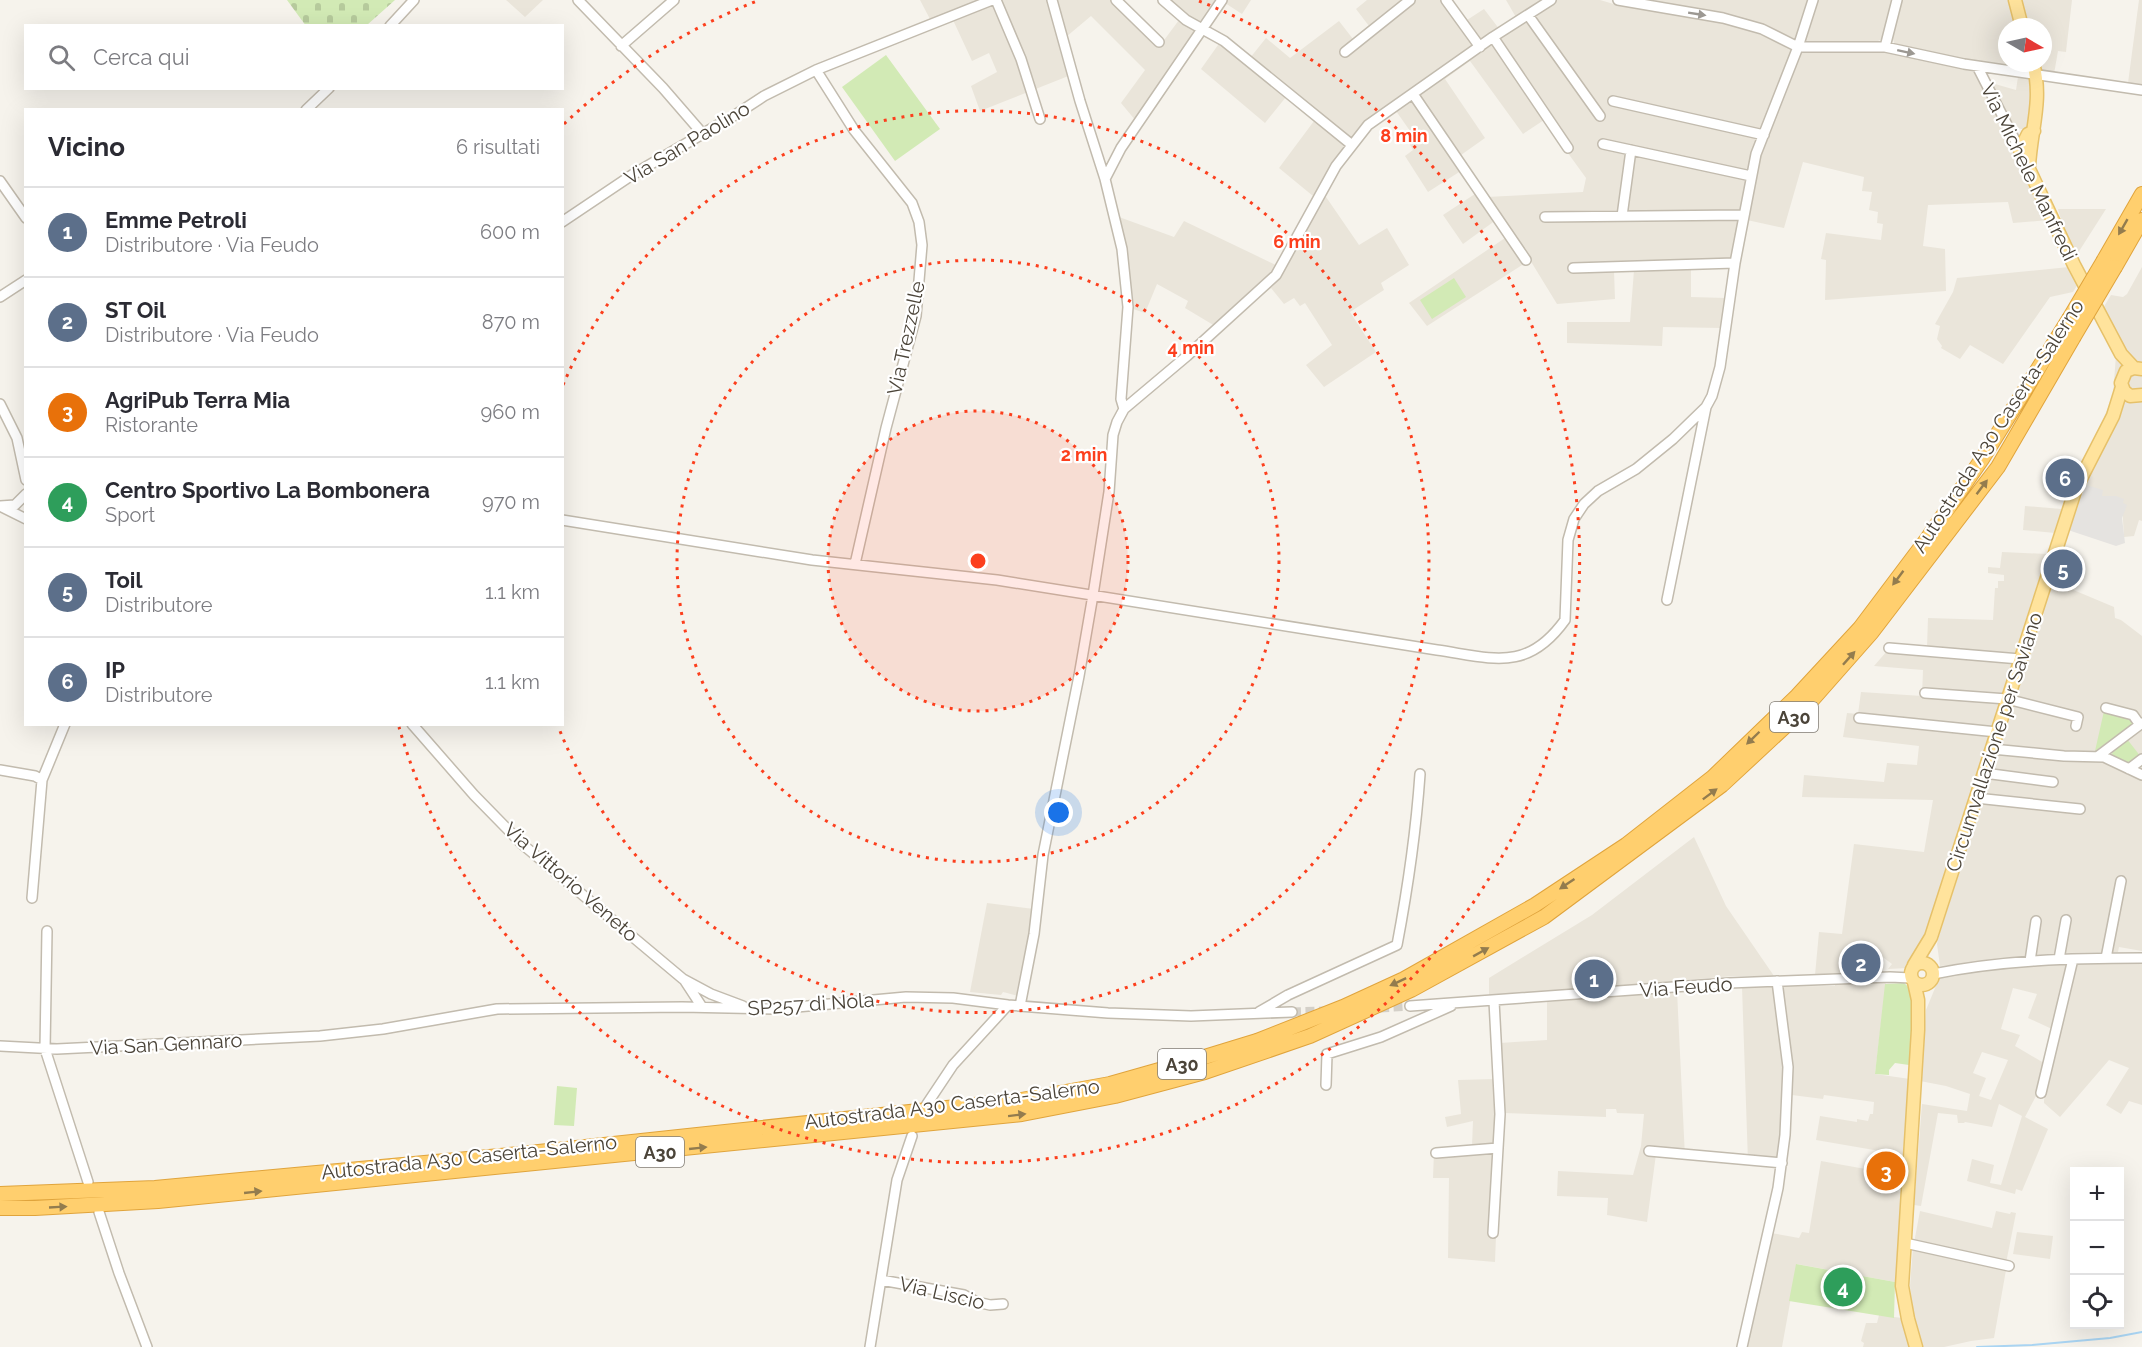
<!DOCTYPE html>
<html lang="it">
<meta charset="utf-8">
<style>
:root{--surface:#fff;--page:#f7f7f7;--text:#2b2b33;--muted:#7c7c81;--line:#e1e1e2;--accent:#7c3aed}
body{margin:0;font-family:Raleway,sans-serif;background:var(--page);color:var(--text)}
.controls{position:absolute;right:18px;bottom:18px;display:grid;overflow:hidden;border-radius:0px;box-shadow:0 6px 24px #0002}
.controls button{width:54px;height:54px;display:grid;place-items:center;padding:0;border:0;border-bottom:2px solid var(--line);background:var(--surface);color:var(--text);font:30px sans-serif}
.compass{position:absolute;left:1998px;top:18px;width:54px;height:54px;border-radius:50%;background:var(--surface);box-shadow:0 6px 24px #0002;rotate:99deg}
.you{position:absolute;left:1059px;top:813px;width:21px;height:21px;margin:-15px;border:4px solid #fff;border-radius:50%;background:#1a73e8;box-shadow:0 0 0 9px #1a73e833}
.badge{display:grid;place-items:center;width:39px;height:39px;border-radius:50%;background:var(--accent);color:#fff;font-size:20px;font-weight:700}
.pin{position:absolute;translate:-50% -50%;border:3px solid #fff;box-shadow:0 2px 6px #0006}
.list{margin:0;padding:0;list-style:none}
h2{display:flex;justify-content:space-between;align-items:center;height:78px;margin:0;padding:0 24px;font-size:26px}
h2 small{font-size:20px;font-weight:400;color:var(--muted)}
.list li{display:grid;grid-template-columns:39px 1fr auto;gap:18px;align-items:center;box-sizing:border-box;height:90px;padding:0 24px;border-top:2px solid var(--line)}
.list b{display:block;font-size:22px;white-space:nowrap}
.list p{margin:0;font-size:20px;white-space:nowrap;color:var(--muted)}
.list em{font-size:20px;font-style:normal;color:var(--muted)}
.icon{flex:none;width:33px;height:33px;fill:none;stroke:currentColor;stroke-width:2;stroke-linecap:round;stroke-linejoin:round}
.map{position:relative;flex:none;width:2142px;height:1347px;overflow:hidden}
.search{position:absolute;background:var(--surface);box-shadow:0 6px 24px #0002;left:24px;top:24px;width:540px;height:66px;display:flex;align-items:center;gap:15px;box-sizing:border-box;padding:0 21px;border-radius:0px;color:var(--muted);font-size:22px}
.panel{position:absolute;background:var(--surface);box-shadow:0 6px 24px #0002;left:24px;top:108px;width:540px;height:618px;border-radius:0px}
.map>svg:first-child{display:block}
</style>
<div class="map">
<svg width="2142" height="1347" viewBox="0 0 2142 1347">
<defs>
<pattern id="cemetery-stones" width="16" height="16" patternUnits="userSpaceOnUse" patternTransform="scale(1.5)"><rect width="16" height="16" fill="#d2eab5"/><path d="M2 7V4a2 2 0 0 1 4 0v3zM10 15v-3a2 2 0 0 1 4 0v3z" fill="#b6ca9c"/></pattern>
</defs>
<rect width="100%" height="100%" fill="#f6f3ec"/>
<path fill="#eae5da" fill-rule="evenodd" d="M506,0H543L525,17Z
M920,0H983L931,21Z
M1002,0H1111L1159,47L1179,20L1196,32L1136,121L1121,103L1145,70L1091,16L1066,37L1076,73L980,111L971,86L997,72L989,53L972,61L953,20Z
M1169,0H1218L1201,24L1184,13Z
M1227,0H1251L1242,14L1225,3Z
M1367,0H1452L1467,20L1484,9L1500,30L1517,19L1506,0H1600L1617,5L1720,21L1780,41L1883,49L1974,72L2049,220L2013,223L2008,202L1928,205L1923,246L1945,249L1946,291L1825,300L1826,260L1821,259L1826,233L1881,240L1883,224L1877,223L1878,212L1869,210L1872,192L1862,191L1864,177L1803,162L1784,228L1747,220L1739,267L1691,270V297L1726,298L1721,328L1663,327L1662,346L1567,343V322H1630L1634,270L1614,271L1615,299L1557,304L1530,260L1427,326L1409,303L1508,236L1496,220L1463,244L1443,215L1481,190L1487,197L1583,192L1586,178L1544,120L1523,134L1470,61L1445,79L1485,138L1461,155L1467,167L1428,192L1405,156L1413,150L1409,143L1415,138L1396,111L1380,122L1360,139L1348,155L1324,194L1359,245L1387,228L1409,265L1381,283L1384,290L1350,312L1376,352L1324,387L1306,365L1332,345L1305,303L1300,306L1294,298L1284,304L1271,288L1220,329L1185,308L1188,301L1157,284L1145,313L1130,308L1119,217L1174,237L1184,221L1278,266L1313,196L1279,168L1314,121L1286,97L1265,123L1201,69L1223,38L1250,58L1266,38L1290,58L1339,21L1353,39L1369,26L1356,9Z
M1645,0H1894L1887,30L1882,39L1874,43L1866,42L1823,45L1802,42L1768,27L1644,3Z
M1901,0H2010L2019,27H2007V63H2030L2032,71L1896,47L1892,37Z
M2022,0H2072L2066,52L2058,51L2054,74L2041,73L2039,63H2043V27H2030Z
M2139,0H2142V85L2128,83Z
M2018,77L2033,79L2030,129H2021L2015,127L1992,87L1995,84L2016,90Z
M2058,209H2106L2076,256L2064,230Z
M2069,267L2078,284L2073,292L2050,297L2003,364L1970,345L1960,359L1941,348L1942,346L1937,339L1940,326L1935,324L1953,292L1957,278Z
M2142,267V521L2139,520L2134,536L2124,537L2122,503L2112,496L2108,498L2102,496L2086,485L2089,472L2113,432L2101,425L2113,395L2116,355L2097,318L2111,295L2123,297L2127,294Z
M2025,506L2062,509L2055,533L2023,530Z
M2002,552L2047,554L1923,942L1908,968L1888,969L1892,964L1880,955L1843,958L1840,974L1815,975L1819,932L1842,934L1854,844L1924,852L1933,800L1802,797L1804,775L1884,782L1887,763L1917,765L1919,746L1843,737L1847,713L1858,714L1861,692L1922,696L1923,670L1874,666L1887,651L1927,647L1928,618L1993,620L1995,588H1998V581H2004V575L1988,573V567L2000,568Z
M2052,581L2114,607L2115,618L2121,620L2142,636V951L2119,947L2118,952L2064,953L1940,966L1937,944L1939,936L2037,629H2039L2044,614L2042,613Z
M1694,837L1726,906L1774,976H1733L1489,997V978L1592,915Z
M987,903L1034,909L1018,996L1007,993L1003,992L1001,995L970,992Z
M2142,962V1105L2129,1101L2121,1114L2106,1105L2129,1068L2109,1060L2060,1117L2044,1103V1100L2075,968L2078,963Z
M2068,964L2052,1029L2028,1018L2037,994L2013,988L2001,1029L2020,1035L2015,1046L2044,1063L2036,1096L2025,1117L2048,1129L2022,1191L2016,1189L2015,1194L1967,1181L1972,1159L1994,1165L1990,1183L2001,1185L2022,1116L1999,1104L1992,1127L1965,1122L1964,1123H1958L1957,1115L1938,1113L1921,1206L1914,1205L1922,1104L1967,1111L1970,1094L1946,1086L1920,1081L1926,1010L1940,976L2024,966ZM1982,1052L2008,1060L1991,1100L1979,1096L1986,1078L1973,1073Z
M1886,982L1875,1074L1910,1079L1903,1155L1816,1140L1820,1116L1857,1122V1119L1868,1121L1870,1114H1873L1874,1102L1824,1095L1823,1099L1792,1095L1789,1135L1783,1166L1748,1162L1742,987L1835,986V983Z
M1677,991L1685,1157L1656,1154L1647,1222L1607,1215L1608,1198L1557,1196L1558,1171L1633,1175L1641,1146L1644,1114L1617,1113L1616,1109H1606V1117L1504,1113L1500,1043L1547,1040V1002Z
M1495,1079L1496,1114L1490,1236H1496L1495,1262L1448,1258L1449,1178H1433L1434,1151L1472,1146L1473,1121L1447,1127L1445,1117L1461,1114L1458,1080Z
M1821,1161L1871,1170L1868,1186L1902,1192L1898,1263L1895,1282L1797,1264L1782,1347H1745L1771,1233L1799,1238L1802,1232L1809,1233Z
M1920,1211L1992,1228L1996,1211L2010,1214L2011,1212L2016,1213L2006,1263L1914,1243Z
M2017,1232L2053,1236L2050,1259L2013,1254Z
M1913,1247L2006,1270L1994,1338L1971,1341L1944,1347H1921L1915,1329L1910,1286Z
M1879,1315L1902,1318L1910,1347H1863L1864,1343L1861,1341L1866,1323H1877Z"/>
<path fill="#d2eab5" d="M886,55L940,129L895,161L842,87Z
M1454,278L1466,297L1432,319L1420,300Z
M2104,711L2131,717L2134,724L2095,751Z
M2127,739L2141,757L2130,765L2113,756L2112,753Z
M1904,983C1921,994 1911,1046 1909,1065L1895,1063L1889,1070V1075L1875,1074L1885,984Z
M557,1086L577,1088L574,1126L554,1125Z
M1796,1264L1895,1282L1894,1318L1789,1301Z"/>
<path fill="url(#cemetery-stones)" d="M287,0H395L367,25L306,26Z"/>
<path fill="#e5e3e0" d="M2086,485L2103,490L2102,496H2116L2124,499L2123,503L2127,505L2122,518L2125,543L2116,546L2068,530Z"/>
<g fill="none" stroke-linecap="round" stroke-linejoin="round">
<path stroke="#a9d4f2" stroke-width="2" d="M1977,1347L2032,1345L2110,1338L2142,1332"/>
<path stroke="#d4d0c8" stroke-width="9" stroke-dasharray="9 4.5" stroke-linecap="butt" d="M1380,1008L1410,1006
M1292,1012L1324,1011"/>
<g stroke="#c2bbae" stroke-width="12">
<path id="minor" d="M578,0L663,88L702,133
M996,0L1021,59L1040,119
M1052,0L1080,101L1105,179L1122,249L1128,307L1121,399L1124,409
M1116,0L1159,42
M1163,0L1186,20L1224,41L1352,145
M1446,0L1480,47
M1618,0L1723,18L1762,29L1798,47H1885L1964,64L2142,90
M1528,15L1600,116
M390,26L414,0
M1493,37L1568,148
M621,46L674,0
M1885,47L1897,0
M1345,52L1410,0
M1977,66L2020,150L2023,149
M816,70L854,130L912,203L919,222L922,245L916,316L886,428L855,564
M1413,94L1526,260
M1613,101L1764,135
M306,110L329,88
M1603,144L1751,176
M1105,179L1121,148L1222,0
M0,181L26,218
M1622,216L1631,150
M1545,217L1743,215
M562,222L632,175L735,115L764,96L816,70L992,0
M1573,268L1735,263
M0,297L26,280
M0,404L17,438L26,480
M0,506L15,505L26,494
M2,507L26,519
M562,520L812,560L997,580L1437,650C1492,658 1527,673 1565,620L1568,540L1574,519L1584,504L1598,491L1636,469L1673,439L1706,407L1712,396L1720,367L1735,263L1756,154L1798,47L1813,0
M1667,600L1706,407
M1889,648L2020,659
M1925,693L2007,699L2078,717L2076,726
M2106,708L2133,715L2140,725
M1859,718L1997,732
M412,724L474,795L522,844L683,979L711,994L743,1006
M1992,749L2064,756L2104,757L2142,775
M2097,757L2142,723
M2129,769L2142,759
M0,770L35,776L42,780
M1984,773L2053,782
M1976,798L2080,809
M32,898L42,780L65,724
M47,931L45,1049L88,1182
M2106,958L2121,881
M2059,959L2066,920
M2030,961L2036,921
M1933,974C2002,960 2072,958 2142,958
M685,981L702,1007
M1020,1006L1034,934L1043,855L1079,676L1093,595L1109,492L1113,435L1117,422L1124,409L1187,356L1276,275L1336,166L1368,125L1493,37L1551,0
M1410,1006L1729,983L1890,977L1911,978
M1259,1012L1288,995L1397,945C1408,887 1416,832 1420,774
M0,1046L57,1049L320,1036L383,1029L497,1009L682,1007L775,1009L906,997L953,998L1008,1005L1108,1013L1191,1016L1292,1012
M1326,1085L1327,1054L1381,1037L1451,1006
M2041,1093L2073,959
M927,1104L953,1065L1008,1005
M1649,1151L1782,1163
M1436,1153L1498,1148
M99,1212L119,1273L147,1347
M1493,1233L1500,1114L1494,1001
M1905,1243L2009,1266
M881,1280L964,1295L977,1302L990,1305L1003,1304
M870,1347L897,1180L912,1136
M1742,1347L1778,1188L1785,1135L1788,1067L1777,981"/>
</g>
<g stroke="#e6c16a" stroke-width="15">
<path id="major" d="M2015,0L2022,27
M2034,131L2028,134L2020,150L2074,265L2121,354L2134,368
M2029,166C2031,129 2043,100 2033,63
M2142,369L2134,368L2126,371L2121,383L2124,391L2130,396L2142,395
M1911 974a11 11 0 1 1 22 0a11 11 0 1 1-22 0Z
M1914,965L1931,937L2076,488L2113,416L2122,387
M1914,982L1918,1000V1030L1902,1286L1908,1319L1916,1347"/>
</g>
<g stroke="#e0a43c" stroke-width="16">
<path id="highway" d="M2104,260L2142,194
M2115,267L2142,220
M0,1194L155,1188L520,1154L1021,1100L1110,1084L1198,1059L1257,1041L1343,1007L1404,979L1535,905L1626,845L1713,777L1797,696L1860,628L1927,539L1982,459L2069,319
M0,1208H35L158,1201L1022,1114L1115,1096L1205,1072L1310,1036L1411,990L1544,917L1722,785L1805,708L1872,632L1998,467L2073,338"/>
</g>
<use href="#minor" stroke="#fff" stroke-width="9"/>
<use href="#major" stroke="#ffe39c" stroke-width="12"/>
<use href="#highway" stroke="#ffcf6e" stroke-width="14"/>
<g stroke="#e0a43c" stroke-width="16" stroke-linecap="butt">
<path id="highway-bridge" d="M2069,319L2104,260
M2073,338L2115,267"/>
</g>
<use href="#highway-bridge" stroke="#ffcf6e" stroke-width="14"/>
</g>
<defs><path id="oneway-solid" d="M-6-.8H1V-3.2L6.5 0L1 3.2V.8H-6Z" transform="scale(1.5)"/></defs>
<g fill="#9c9892">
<use href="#oneway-solid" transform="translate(1697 14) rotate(9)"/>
<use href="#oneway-solid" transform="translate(1906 52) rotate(12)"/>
</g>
<g fill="#937c4e">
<use href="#oneway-solid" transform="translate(2123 227) rotate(120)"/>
<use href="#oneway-solid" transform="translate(1982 487) rotate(-53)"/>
<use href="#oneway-solid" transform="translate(1898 578) rotate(127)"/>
<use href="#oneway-solid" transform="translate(1849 658) rotate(-48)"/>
<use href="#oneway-solid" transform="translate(1753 738) rotate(136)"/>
<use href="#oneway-solid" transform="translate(1710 794) rotate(-37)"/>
<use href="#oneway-solid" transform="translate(1567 884) rotate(146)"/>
<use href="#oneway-solid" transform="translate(1481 952) rotate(-29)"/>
<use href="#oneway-solid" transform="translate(1398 982) rotate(155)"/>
<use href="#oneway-solid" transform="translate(1017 1115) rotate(-7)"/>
<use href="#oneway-solid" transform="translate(698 1148) rotate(-6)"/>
<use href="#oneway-solid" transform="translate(253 1192) rotate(-6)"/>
<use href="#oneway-solid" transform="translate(58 1207) rotate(-3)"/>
</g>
<circle cx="978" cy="561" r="150" fill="#fc3f1d" fill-opacity=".12"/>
<g fill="none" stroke="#fc3f1d" stroke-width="3" stroke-dasharray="3 6">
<circle cx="978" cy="561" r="150"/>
<circle cx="978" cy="561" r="301"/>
<path d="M563 385A451 451 0 1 1 558 726"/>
<path d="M564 124A602 602 0 0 1 757 1M1199 1A602 602 0 1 1 399 727"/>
</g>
<g text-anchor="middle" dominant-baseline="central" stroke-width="4.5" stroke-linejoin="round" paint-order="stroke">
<g fill="#fff" stroke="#817c74" stroke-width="1.5">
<rect x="1770" y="702" width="48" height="30" rx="4.5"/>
<rect x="1158" y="1049" width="48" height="30" rx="4.5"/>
<rect x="636" y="1137" width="48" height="30" rx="4.5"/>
</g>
<g font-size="18" font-weight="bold" fill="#4b4439">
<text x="1794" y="717">A30</text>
<text x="1182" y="1064">A30</text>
<text x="660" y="1152">A30</text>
</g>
<g font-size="20" fill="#4b4439" stroke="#fff">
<text transform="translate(687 143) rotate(-31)">Via San Paolino</text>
<text transform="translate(2029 172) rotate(64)">Via Michele Manfredi</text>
<text transform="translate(906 338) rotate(-78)">Via Trezzelle</text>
<text transform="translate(1998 426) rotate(-57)">Autostrada A30 Caserta-Salerno</text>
<text transform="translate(1994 742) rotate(-72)">Circumvallazione per Saviano</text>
<text transform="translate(571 882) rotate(41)">Via Vittorio Veneto</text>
<text transform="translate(1686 987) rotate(-4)">Via Feudo</text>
<text transform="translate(811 1004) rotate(-4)">SP257 di Nola</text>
<text transform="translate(166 1044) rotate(-3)">Via San Gennaro</text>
<text transform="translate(952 1104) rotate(-7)">Autostrada A30 Caserta-Salerno</text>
<text transform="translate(469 1157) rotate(-6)">Autostrada A30 Caserta-Salerno</text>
<text transform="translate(942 1293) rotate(13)">Via Liscio</text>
</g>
</g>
<circle cx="978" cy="561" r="9" fill="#fc3f1d" stroke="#fff" stroke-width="3"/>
<g font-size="18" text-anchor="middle" font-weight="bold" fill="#fc3f1d" stroke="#fff" stroke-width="4.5" stroke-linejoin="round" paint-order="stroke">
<text x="1404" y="142">8 min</text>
<text x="1297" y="248">6 min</text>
<text x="1191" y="354">4 min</text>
<text x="1084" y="461">2 min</text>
</g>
</svg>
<div class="controls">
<button>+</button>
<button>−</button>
<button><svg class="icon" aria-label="locate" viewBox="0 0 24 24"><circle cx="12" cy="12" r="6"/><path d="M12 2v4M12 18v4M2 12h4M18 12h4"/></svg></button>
</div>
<svg class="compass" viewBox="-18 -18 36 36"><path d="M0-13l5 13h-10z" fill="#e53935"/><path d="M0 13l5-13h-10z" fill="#7c7c81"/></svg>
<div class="you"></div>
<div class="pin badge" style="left:1594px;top:979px;background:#5c6f8a">1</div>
<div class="pin badge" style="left:1861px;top:963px;background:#5c6f8a">2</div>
<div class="pin badge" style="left:1886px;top:1171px;background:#e8710a">3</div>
<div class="pin badge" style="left:1843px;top:1287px;background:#2e9e5b">4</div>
<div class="pin badge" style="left:2063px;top:569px;background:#5c6f8a">5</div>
<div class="pin badge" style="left:2065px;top:478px;background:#5c6f8a">6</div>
<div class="search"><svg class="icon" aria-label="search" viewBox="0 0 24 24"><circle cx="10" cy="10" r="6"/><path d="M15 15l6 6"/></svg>Cerca qui</div>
<section class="panel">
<h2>Vicino<small>6 risultati</small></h2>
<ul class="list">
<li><span class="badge" style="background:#5c6f8a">1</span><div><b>Emme Petroli</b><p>Distributore · Via Feudo</p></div><em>600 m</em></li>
<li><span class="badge" style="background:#5c6f8a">2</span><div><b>ST Oil</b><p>Distributore · Via Feudo</p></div><em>870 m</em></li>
<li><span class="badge" style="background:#e8710a">3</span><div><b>AgriPub Terra Mia</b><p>Ristorante</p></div><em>960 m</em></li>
<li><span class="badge" style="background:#2e9e5b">4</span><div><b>Centro Sportivo La Bombonera</b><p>Sport</p></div><em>970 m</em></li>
<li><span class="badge" style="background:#5c6f8a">5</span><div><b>Toil</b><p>Distributore</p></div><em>1.1 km</em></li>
<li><span class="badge" style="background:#5c6f8a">6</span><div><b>IP</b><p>Distributore</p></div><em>1.1 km</em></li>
</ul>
</section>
</div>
